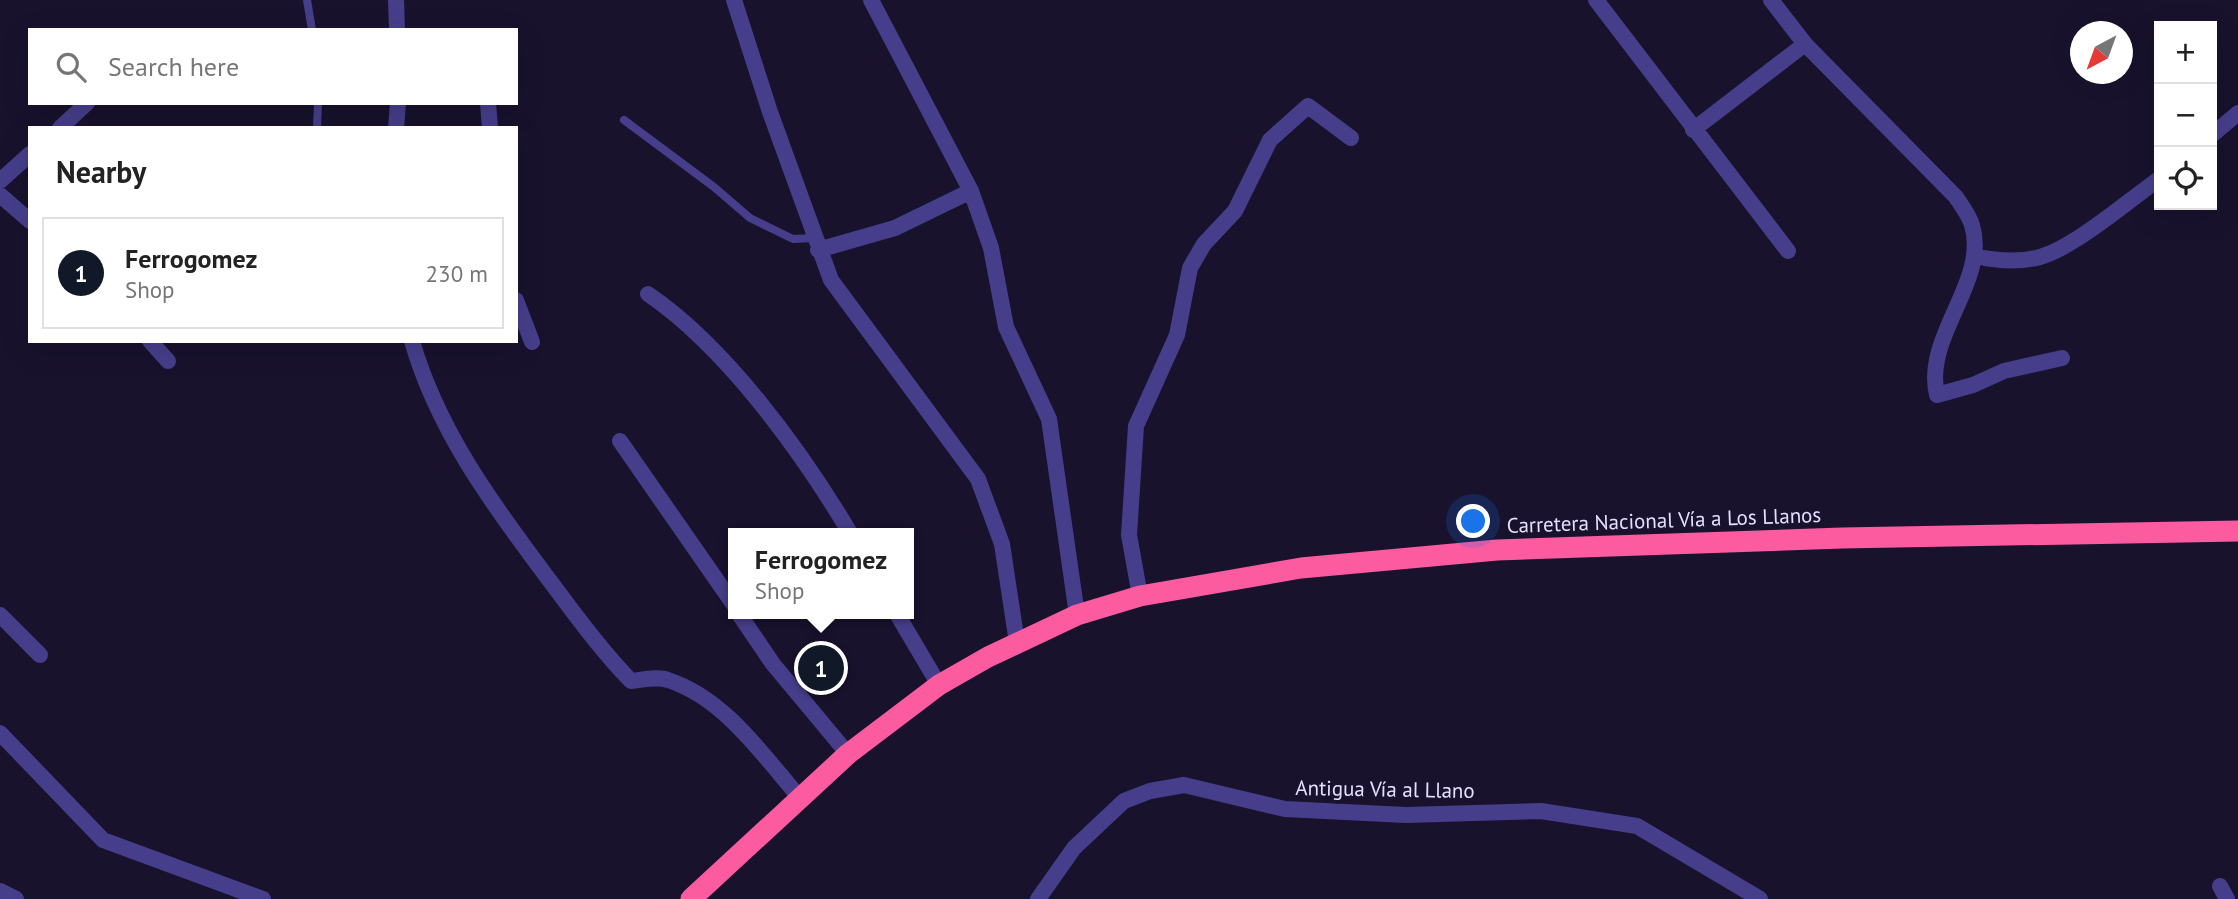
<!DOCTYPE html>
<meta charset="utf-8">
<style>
:root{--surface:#fff;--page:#f6f6f6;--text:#222;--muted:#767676;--line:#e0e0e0;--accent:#111827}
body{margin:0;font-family:"PT Sans",sans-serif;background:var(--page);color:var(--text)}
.controls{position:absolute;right:21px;top:21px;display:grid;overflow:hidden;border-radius:0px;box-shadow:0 7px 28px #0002}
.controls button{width:63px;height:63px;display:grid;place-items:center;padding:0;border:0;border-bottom:2px solid var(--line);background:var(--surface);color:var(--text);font:35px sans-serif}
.compass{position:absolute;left:2070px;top:21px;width:63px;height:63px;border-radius:50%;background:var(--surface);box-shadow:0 7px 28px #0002;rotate:221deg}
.you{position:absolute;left:1474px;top:522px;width:24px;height:24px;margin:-18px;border:5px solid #fff;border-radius:50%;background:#1a73e8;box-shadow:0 0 0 10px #1a73e833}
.badge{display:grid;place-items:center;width:46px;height:46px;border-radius:50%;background:var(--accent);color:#fff;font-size:23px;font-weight:700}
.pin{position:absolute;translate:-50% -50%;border:4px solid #fff;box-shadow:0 2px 7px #0006}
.popup{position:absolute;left:728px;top:528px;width:186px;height:91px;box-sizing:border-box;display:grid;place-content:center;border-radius:0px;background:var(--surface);filter:drop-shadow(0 2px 5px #0005);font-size:23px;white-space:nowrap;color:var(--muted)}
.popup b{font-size:26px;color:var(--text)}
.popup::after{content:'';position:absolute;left:50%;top:100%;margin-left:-14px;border:14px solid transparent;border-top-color:var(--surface)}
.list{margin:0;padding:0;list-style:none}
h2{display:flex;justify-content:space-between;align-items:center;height:91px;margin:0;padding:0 28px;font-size:30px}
h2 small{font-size:23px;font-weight:400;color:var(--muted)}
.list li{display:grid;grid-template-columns:46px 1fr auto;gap:21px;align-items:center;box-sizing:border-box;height:112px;margin:0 14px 14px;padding:0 14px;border:2px solid var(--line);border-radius:0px}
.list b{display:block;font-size:26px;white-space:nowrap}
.list p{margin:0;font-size:23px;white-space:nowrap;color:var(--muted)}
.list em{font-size:23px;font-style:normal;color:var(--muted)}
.icon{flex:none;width:38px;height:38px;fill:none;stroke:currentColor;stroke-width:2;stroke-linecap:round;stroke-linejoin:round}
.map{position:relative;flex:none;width:2238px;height:899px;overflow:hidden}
.search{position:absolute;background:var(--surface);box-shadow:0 7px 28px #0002;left:28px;top:28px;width:490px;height:77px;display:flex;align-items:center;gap:18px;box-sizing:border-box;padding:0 24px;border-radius:0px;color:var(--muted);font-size:26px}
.panel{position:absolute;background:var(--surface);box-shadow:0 7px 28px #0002;left:28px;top:126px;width:490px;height:217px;border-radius:0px}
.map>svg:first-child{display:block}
</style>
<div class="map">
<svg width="2238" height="899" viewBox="0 0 2238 899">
<rect width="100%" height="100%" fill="#18122d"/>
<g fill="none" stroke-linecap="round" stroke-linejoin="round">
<path stroke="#463e8b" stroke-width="8" d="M307,0L312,30
M624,120L714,187L750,218L793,239L814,238
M317,128L318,103"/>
<path stroke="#463e8b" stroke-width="16" d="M396,0L397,30
M734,0L770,112L831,280L978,479L1002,544L1017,643
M871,0L971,191L991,248L1006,327L1049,419L1077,615
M1596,0L1788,251
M1771,0L1805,44L1956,197C1961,205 1969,215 1972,225C1989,282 1923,336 1937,395L1973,385L2004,371L2062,358
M488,103L490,128
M60,128L87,103
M396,128L398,103
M1693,130L1805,44
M2212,135L2238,113
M0,181L30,154
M0,195L30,221
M818,250L895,228L971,191
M1975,256C1997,261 2018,263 2040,257C2075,247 2128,201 2159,179
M648,294C726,347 802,452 850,533
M516,300L532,342
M150,341L168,361
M412,341C437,428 490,501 544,573C572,610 598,647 631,681C642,680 658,676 668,680C724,698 763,755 799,797
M620,441L734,605
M1140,596L1129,535L1136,426L1177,335L1190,268L1204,244L1235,211L1270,140L1308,106L1351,138
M739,614L773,664L848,754
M897,614L939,685
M0,615L40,655
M0,733L103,840L263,899
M2220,886L2227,899
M0,891L16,899
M1038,899L1074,848L1124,801L1150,791L1184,785L1285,809L1406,815L1541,811L1637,826L1760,899"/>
<path stroke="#fd5b9f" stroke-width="21" d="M691,899L848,754L939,685L988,657L1077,615L1140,596L1301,568L1497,550L1842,538L2238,531"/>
</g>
<g text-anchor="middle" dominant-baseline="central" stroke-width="7" stroke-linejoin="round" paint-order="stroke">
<g font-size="21" fill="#e4dfff" stroke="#18122d">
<text transform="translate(1664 520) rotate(-2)">Carretera Nacional Vía a Los Llanos</text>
<text transform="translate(1385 789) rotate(1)">Antigua Vía al Llano</text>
</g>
</g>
</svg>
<div class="controls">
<button>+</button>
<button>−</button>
<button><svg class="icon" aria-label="locate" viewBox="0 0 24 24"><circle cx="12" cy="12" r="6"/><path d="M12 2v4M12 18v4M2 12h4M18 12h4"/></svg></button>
</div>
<svg class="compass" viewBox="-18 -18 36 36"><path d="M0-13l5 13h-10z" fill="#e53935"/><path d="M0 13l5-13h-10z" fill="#767676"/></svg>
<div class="you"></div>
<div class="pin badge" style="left:821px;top:668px">1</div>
<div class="popup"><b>Ferrogomez</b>Shop</div>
<div class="search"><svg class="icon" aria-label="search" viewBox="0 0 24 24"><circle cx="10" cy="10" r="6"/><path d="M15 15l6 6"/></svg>Search here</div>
<section class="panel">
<h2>Nearby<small></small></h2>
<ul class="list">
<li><span class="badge">1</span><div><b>Ferrogomez</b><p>Shop</p></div><em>230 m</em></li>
</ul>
</section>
</div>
